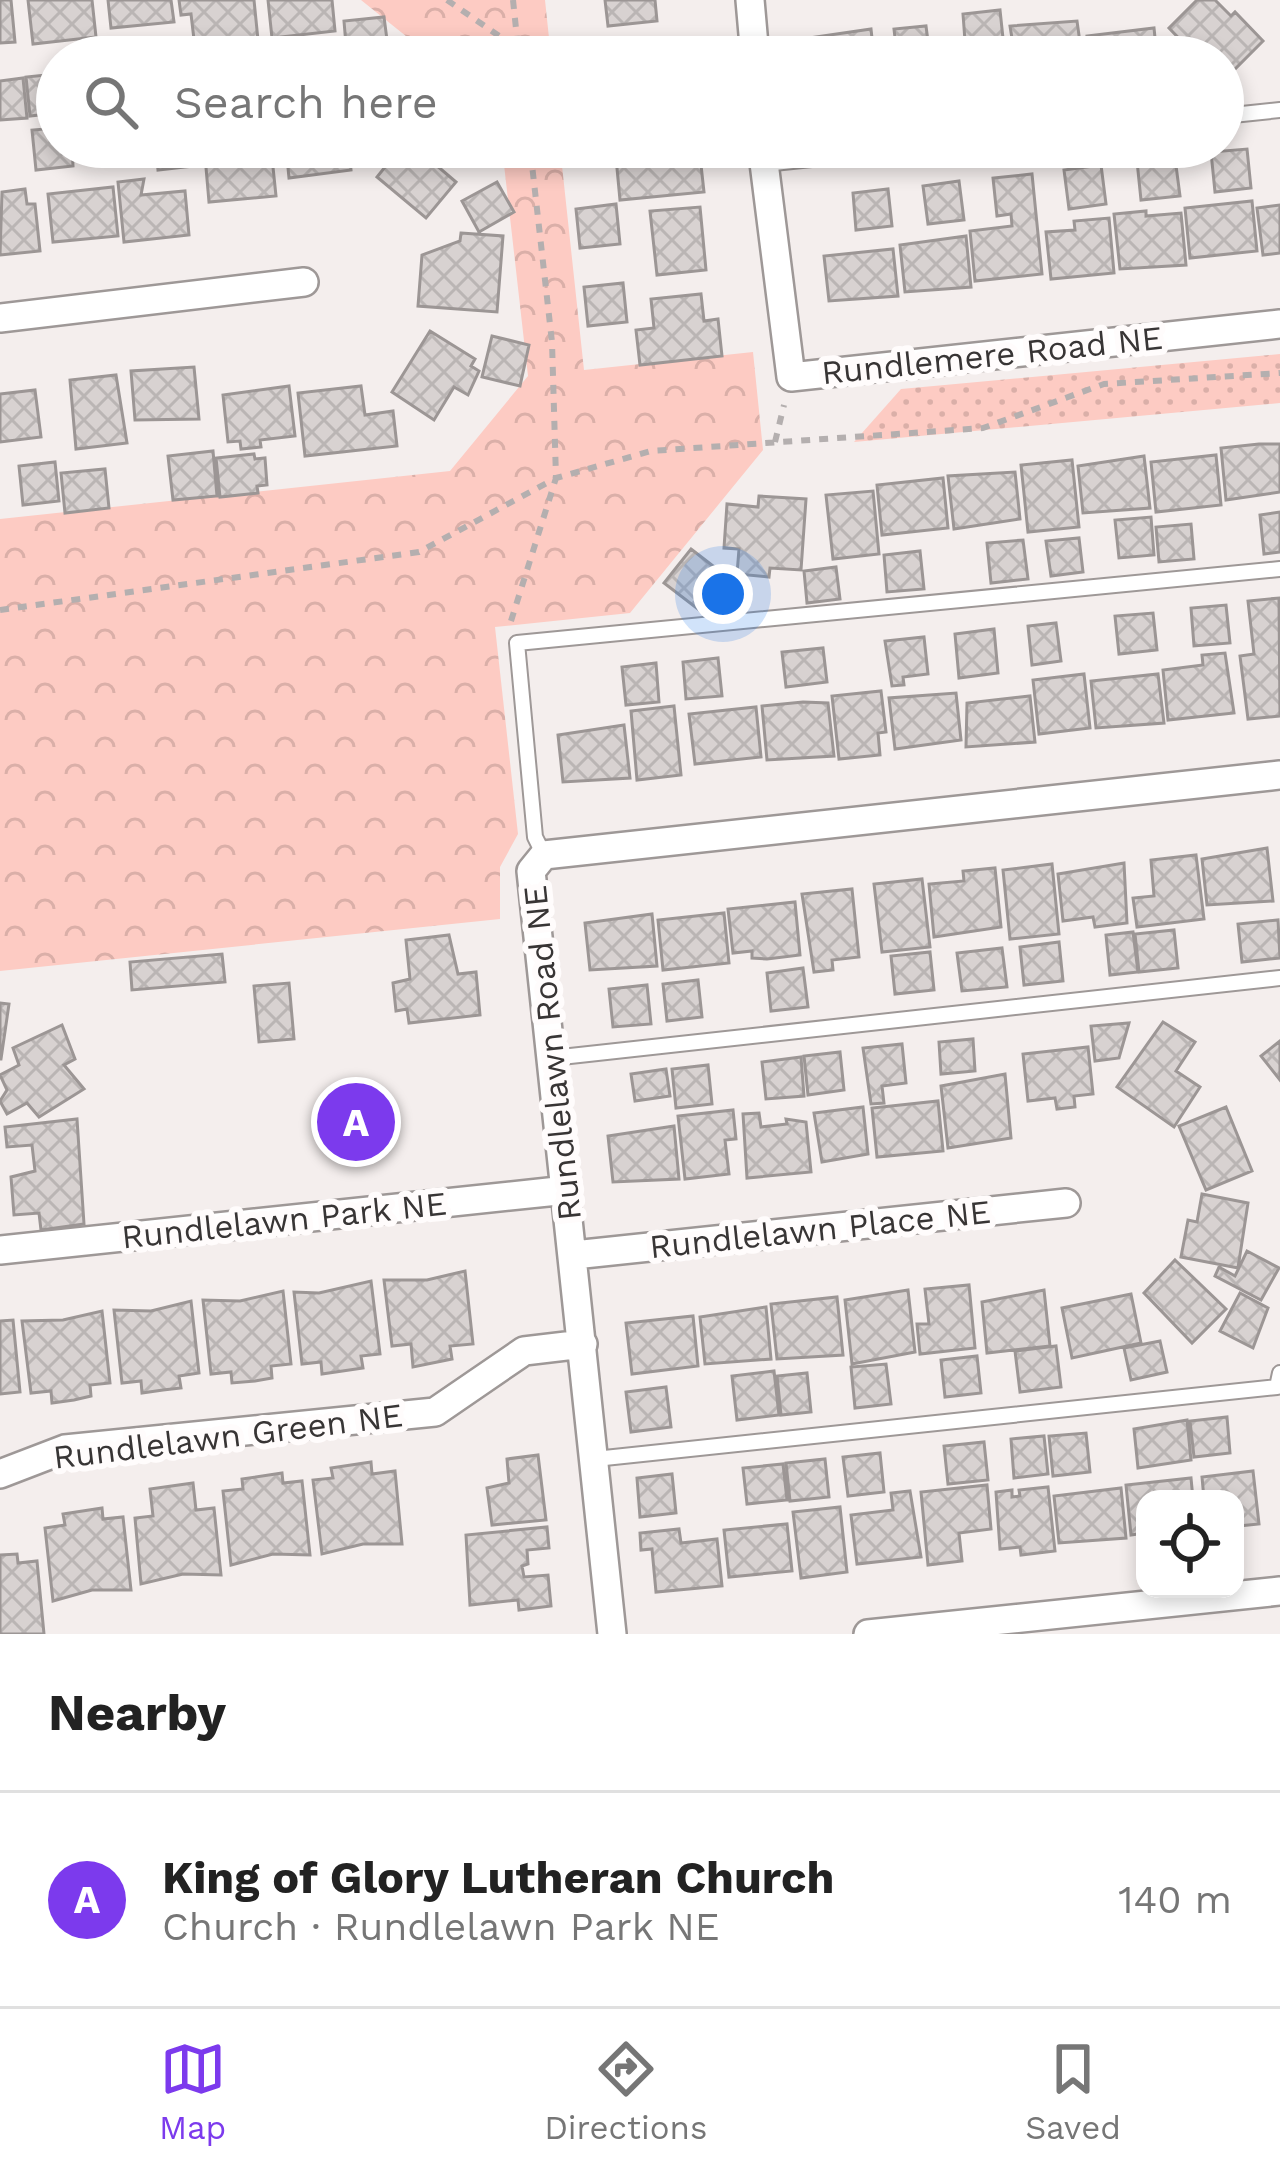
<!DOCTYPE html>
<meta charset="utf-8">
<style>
:root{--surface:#fff;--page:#f6f6f6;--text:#222;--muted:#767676;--line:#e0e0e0;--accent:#7c3aed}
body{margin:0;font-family:"Work Sans",sans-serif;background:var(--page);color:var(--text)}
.controls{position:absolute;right:36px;bottom:36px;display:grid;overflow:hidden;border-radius:24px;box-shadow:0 6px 18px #0003}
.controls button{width:108px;height:108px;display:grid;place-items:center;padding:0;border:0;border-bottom:3px solid var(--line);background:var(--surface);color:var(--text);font:60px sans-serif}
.you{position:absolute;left:723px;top:594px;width:42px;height:42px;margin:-30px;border:9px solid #fff;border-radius:50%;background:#1a73e8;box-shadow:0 0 0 18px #1a73e833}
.badge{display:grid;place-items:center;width:78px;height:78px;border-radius:50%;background:var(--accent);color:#fff;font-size:39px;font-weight:700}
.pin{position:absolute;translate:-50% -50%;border:6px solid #fff;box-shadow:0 3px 12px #0006}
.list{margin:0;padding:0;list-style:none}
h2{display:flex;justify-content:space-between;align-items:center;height:156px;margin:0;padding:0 48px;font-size:51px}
h2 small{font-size:39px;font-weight:400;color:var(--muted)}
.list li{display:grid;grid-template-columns:78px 1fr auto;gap:36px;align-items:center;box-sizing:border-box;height:216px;padding:0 48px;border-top:3px solid var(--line)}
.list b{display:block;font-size:45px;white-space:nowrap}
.list p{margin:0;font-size:39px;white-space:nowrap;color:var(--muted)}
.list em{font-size:39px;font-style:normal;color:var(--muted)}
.icon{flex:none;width:66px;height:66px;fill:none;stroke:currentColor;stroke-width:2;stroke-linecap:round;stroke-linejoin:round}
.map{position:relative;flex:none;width:1280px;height:1634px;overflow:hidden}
.search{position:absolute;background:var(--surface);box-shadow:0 6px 18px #0003;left:36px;right:36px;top:36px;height:132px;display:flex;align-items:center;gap:30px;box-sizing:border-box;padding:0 42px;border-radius:66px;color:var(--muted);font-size:45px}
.sheet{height:372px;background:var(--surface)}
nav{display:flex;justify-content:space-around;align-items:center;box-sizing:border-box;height:168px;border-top:3px solid var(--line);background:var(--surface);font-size:33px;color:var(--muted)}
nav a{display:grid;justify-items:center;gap:6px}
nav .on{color:var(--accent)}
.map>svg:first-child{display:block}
</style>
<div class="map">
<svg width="1280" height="1634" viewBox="0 0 1280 1634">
<defs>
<pattern id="grass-dots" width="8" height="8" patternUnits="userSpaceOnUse" patternTransform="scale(3)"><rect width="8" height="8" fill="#fdcbc3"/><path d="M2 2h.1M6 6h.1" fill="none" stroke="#daafa8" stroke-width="1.8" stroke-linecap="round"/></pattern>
<pattern id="forest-crowns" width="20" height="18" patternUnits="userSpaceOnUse" patternTransform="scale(3)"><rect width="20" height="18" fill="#fdcbc3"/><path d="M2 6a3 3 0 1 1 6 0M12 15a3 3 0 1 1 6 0" fill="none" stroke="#daafa8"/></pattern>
<pattern id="building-cross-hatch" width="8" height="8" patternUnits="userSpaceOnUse" patternTransform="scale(3)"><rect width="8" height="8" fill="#d8d2d1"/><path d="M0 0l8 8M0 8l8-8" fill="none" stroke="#bab5b4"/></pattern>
</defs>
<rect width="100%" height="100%" fill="#f4eeed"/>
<path fill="url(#grass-dots)" d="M1280,354V403L854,442L901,389Z"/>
<path fill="url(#forest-crowns)" d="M361,0H545L551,57H432Z
M502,147H560L584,370L753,352L763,450L630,613L495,627L518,834L500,867V919L0,971V519L450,471L528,376Z"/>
<path fill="url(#building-cross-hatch)" stroke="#9c9695" stroke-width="3" d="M0,0H11L15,42L0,43Z
M28,0H92L96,37L33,44Z
M108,0H171L174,22L111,28Z
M179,0H254L258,40L195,48L191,14L181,15Z
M268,0H332L335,31L272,38Z
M605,0H655L657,21L608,26Z
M1197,0H1215L1231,16L1235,12L1263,41L1230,74L1223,57L1205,49L1197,57L1169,28Z
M1000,10L1005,57H938L936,44L965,41L963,14Z
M384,17L389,55L347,57L344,21Z
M1077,21L1082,57H1015L1010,26Z
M926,26L930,57H880L879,48L896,46L894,29Z
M1154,28L1157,57H1090L1087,36Z
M871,29L874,57H804L802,39Z
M57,74V113L30,116L26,77Z
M23,78L27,118L0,120V81Z
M57,128V147H72L73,166L36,170L32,130Z
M156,147H224V149L192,153L194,166L158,170Z
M286,147H349L351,170L289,178Z
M401,147H415L456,182L426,218L377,177Z
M615,147H699L704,192L620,200Z
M271,148L276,196L209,202L205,156Z
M1247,149L1251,188L1215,192L1211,152Z
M1175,158L1180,196L1141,200L1137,161Z
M1101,165L1106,204L1069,209L1064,170Z
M1032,174L1042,274L975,281L970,231L1012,226L1011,214L997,216L993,178Z
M144,179L141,195L185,191L189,235L124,242L118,182Z
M959,181L964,220L928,224L923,186Z
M497,182L514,212L479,232L462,201Z
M113,187L118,236L53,242L48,194Z
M25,189L27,204H35L40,251L0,255L2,192Z
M888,189L892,226L856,230L853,193Z
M1252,201L1257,251L1190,258L1185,208Z
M616,204L620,244L580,248L576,209Z
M1280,205V253L1263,255L1257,208Z
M700,207L706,270L657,275L650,211Z
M1146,211V216L1181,213L1186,265L1120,269L1114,214Z
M1109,218L1114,273L1051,279L1046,232L1075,230L1074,221Z
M461,233L503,236L497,312L418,306L422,255L460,241Z
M966,236L971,287L905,292L900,245Z
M893,249L898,296L829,301L824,256Z
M623,283L627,322L588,326L584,287Z
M701,294L704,321L718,319L722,356L640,365L636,330L654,328L651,299Z
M430,331L475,359L471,366L479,371L468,395L454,387L434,420L392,392Z
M492,336L529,345L520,386L482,377Z
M194,367L199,419L135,420L131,371Z
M116,375L127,443L76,449L70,380Z
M289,386L295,436L260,440L261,447L241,449L240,441L228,442L223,395Z
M361,386L365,415L393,411L397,446L305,456L298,393Z
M35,390L41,437L0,442V394Z
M1259,444H1280V492L1226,500L1221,448Z
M213,451L217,496L173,500L168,456Z
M254,454L255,459L265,458L267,485L257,486L258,493L220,497L216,458Z
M1216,455L1221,505L1156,512L1151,462Z
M1144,456L1150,508L1083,513L1078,466Z
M1072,460L1079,527L1028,532L1021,465Z
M55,462L59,501L23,505L19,466Z
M105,469L109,508L65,513L61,473Z
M1015,472L1020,519L954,529L948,476Z
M943,478L948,528L882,535L877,485Z
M873,491L879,554L833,559L826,495Z
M759,496L806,499L801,570L770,568L769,577L737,574L739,549L724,548L727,504L758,507Z
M1280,512V552L1264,554L1260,515Z
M1151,517L1154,555L1119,558L1115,520Z
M1191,524L1194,559L1159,562L1156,527Z
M1079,538L1083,572L1051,576L1046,541Z
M1023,540L1028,579L991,583L987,543Z
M691,549L730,579L703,613L664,583Z
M920,551L924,589L887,592L884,555Z
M836,567L840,599L807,603L804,571Z
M1279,598L1280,716L1248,719L1240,656L1254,654L1248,601Z
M1226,605L1230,643L1194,646L1191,608Z
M1153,613L1157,650L1119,654L1115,616Z
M1056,623L1061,661L1032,665L1028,626Z
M994,629L998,673L959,678L955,634Z
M924,637L928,674L903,677L904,685L892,686L885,641Z
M823,648L827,682L786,687L782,652Z
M1225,653L1234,713L1168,720L1163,670L1203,665L1202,655Z
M718,658L722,696L686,699L683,662Z
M656,663L659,702L626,705L622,667Z
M1084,674L1090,728L1039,734L1033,680Z
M1158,674L1164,723L1096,728L1091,681Z
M881,691L886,732L878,733L880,755L839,759L832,696Z
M956,693L961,740L895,749L889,698Z
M1030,696L1035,742L966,747L967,703Z
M803,702L828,703L834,756L767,760L762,706Z
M674,706L681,775L637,780L631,711Z
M756,707L761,757L695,764L689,714Z
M624,725L630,778L563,782L558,735Z
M1267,848L1273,901L1207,905L1202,859Z
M1196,855L1204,919L1137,927L1133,898L1154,896L1151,860Z
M1124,863L1127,923L1095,927L1093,917L1063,921L1058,874Z
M1052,864L1059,934L1010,939L1003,870Z
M995,868L1001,927L934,937L929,884L964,881L963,871Z
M922,879L930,947L882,952L874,884Z
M852,889L859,957L832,960L833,970L814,972L802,894Z
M795,902L800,955L767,959L752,958V951L733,953L728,909Z
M724,913L729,963L663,970L658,920Z
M652,914L657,966L590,970L585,923Z
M1278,920L1280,958L1242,962L1238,924Z
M1174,930L1178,968L1139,972L1135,934Z
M1133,932L1138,972L1110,975L1106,935Z
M449,935L458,974L476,972L480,1015L409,1023L407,1009L396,1011L393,983L410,979L406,940Z
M1059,942L1063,981L1024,985L1020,947Z
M1002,948L1007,987L962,991L957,953Z
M930,952L934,990L895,994L891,956Z
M222,954L225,982L132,990L130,962Z
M803,968L808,1007L771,1011L767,973Z
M698,980L702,1017L667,1021L663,984Z
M289,983L294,1039L259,1042L254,986Z
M647,985L651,1024L613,1027L609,989Z
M0,1003L9,1004L1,1059H0Z
M1163,1022L1195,1042L1176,1071L1200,1087L1174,1127L1117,1087Z
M1129,1023L1119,1058L1095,1061L1091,1026Z
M62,1025L75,1059L64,1065L84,1089L39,1117L27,1103L7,1114L0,1101L7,1090L0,1075L19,1065L13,1048Z
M973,1039L975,1071L941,1074L939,1042Z
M1280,1041V1080L1261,1056Z
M902,1044L906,1083L882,1086L884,1103L871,1104L863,1048Z
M1088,1047L1093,1094L1074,1096L1075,1107L1057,1109L1055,1098L1028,1101L1023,1054Z
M840,1052L844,1090L808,1095L804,1056Z
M801,1057L804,1096L766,1099L762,1062Z
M708,1065L712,1104L676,1108L672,1069Z
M666,1069L670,1096L635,1101L631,1074Z
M1005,1074L1011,1138L948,1148L941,1086Z
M938,1101L943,1151L877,1157L872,1108Z
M863,1107L868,1154L822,1162L814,1113Z
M1226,1107L1252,1171L1206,1190L1179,1126Z
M733,1110L736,1139L725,1140L729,1174L685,1179L678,1116Z
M759,1113L761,1127L787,1124L786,1119L806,1122L811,1172L747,1178L743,1114Z
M77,1119L84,1224L41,1230L39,1213L14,1215L11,1177L35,1171L32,1145L7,1147L5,1127Z
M674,1126L679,1179L613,1182L608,1136Z
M1202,1194L1248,1203L1238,1268L1181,1257L1188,1220L1197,1222Z
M1247,1251L1279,1268L1261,1300L1215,1276L1219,1267L1235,1276Z
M1175,1260L1226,1309L1192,1343L1144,1293Z
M465,1271L473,1344L450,1346L452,1359L413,1367L411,1344L392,1346L384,1280H427Z
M371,1281L380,1354L361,1356L363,1368L322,1374L321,1362L302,1364L294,1292L319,1293Z
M969,1285L975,1348L920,1354L917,1324H929L925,1289Z
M908,1290L915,1352L852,1364L845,1300Z
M1044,1290L1050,1346L987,1353L982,1302Z
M283,1291L291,1364L271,1366L272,1378L255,1381L232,1383L231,1372L211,1374L203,1300L240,1301Z
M1240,1293L1268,1308L1253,1348L1220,1331Z
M1131,1294L1141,1343L1072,1358L1062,1308Z
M837,1297L843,1355L777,1359L771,1304Z
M191,1301L199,1373L179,1376L181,1388L163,1390L142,1393L141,1381L122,1383L114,1310L151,1311Z
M766,1307L771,1359L705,1364L700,1317Z
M102,1311L110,1383L90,1385L91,1396L74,1400L52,1403L51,1391L31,1393L22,1321L63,1320Z
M693,1316L698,1366L632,1374L626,1323Z
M13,1320L20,1392L0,1394V1321Z
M1160,1341L1167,1372L1131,1380L1124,1348Z
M1056,1346L1061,1387L1020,1392L1015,1351Z
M977,1356L981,1393L945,1397L941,1360Z
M886,1364L891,1404L855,1408L851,1367Z
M774,1371L779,1415L737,1420L732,1376Z
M807,1373L811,1412L781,1415L777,1376Z
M666,1387L671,1427L631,1432L626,1392Z
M1227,1417L1230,1453L1194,1457L1190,1421Z
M1187,1420L1191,1460L1138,1468L1134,1429Z
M1086,1433L1090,1472L1053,1476L1049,1436Z
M1044,1436L1048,1474L1014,1478L1011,1439Z
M984,1442L988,1480L948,1484L944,1446Z
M880,1453L884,1492L848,1496L843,1457Z
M538,1455L546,1520L492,1525L487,1488L509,1483L507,1459Z
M825,1459L829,1497L790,1501L786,1463Z
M371,1462L372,1474L395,1471L402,1544H363L322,1554L313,1480L333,1478L331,1468Z
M783,1464L787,1500L747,1504L743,1468Z
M1253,1471L1259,1524L1239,1526L1235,1533V1499H1204L1202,1477Z
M282,1473L283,1483L302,1481L310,1555L273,1554L231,1565L223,1491L243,1489L242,1479Z
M672,1474L676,1513L640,1517L637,1478Z
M1191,1478L1193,1499H1145V1533L1131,1535L1126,1485Z
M193,1483L196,1510L214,1508L221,1575L183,1574L141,1584L135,1518L153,1516L150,1489Z
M987,1485L991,1529L959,1533L962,1561L928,1565L921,1492Z
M1048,1487L1055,1551L1021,1555L1020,1547L1000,1549L996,1492L1012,1490V1497L1020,1496L1019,1490Z
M1121,1488L1126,1538L1059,1543L1054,1496Z
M910,1491L921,1557L857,1564L851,1515L893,1510L891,1493Z
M840,1507L847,1572L801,1578L793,1512Z
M102,1508L103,1519L123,1517L131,1590H92L53,1601L45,1528L65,1525L63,1514Z
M787,1524L792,1571L729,1577L724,1530Z
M547,1527L549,1548L527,1550L528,1564L522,1566L524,1577L548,1575L551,1606L519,1610L518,1600L470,1605L466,1535Z
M679,1529L681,1543L717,1539L722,1586L656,1592L652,1549L641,1550L640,1533Z
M17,1554L18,1563L37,1561L44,1634H0V1555Z"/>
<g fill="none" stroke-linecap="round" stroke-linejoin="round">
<g stroke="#9e9897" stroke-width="18">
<path id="lane" d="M1223,116L1280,110
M764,164L926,147
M544,855L535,837L517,643L1280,569
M552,1058L1280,978
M595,1459L1277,1387L1280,1373"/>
</g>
<g stroke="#9e9897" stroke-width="32">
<path id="street" d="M750,0L755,57
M762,147L791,377L1280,324
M0,318L304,282
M0,1250L567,1190
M574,1255L1066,1203
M0,1474L65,1449L435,1412L524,1351L583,1344
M612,1634L531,871L544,855L1280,775
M868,1634L1280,1591"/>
</g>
<path stroke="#b4afaf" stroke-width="6" stroke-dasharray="9 9" stroke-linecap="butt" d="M447,0L518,49
M513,0L519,57
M775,442L784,405
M0,610L419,552L556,478L651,451L983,428L1104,384L1280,373
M511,621L556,478L552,342L530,147"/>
<use href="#lane" stroke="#fff" stroke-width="14"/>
<use href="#street" stroke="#fff" stroke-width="27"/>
</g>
<g text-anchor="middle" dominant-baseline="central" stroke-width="12" stroke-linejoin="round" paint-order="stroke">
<g font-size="33" fill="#383535" stroke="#fffcfc">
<text transform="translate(992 355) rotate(-6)">Rundlemere Road NE</text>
<text transform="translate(552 1053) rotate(-96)">Rundlelawn Road NE</text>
<text transform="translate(284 1220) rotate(-6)">Rundlelawn Park NE</text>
<text transform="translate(820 1229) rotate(-6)">Rundlelawn Place NE</text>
<text transform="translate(228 1436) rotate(-7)">Rundlelawn Green NE</text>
</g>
</g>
</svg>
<div class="controls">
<button><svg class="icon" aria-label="locate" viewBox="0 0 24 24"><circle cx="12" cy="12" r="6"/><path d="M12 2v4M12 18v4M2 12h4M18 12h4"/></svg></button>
</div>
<div class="you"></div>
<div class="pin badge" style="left:356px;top:1122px">A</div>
<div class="search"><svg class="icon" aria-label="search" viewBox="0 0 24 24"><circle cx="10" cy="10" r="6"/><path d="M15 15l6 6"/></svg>Search here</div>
</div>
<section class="sheet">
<h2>Nearby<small></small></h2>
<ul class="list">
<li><span class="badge">A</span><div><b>King of Glory Lutheran Church</b><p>Church · Rundlelawn Park NE</p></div><em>140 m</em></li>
</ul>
</section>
<nav>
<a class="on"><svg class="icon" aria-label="map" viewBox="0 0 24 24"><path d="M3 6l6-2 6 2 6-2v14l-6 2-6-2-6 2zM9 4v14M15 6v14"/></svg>Map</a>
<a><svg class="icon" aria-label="directions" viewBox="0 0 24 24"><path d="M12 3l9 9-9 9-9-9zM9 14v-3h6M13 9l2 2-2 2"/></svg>Directions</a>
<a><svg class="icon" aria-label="saved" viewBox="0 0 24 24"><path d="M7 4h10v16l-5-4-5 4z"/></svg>Saved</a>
</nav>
